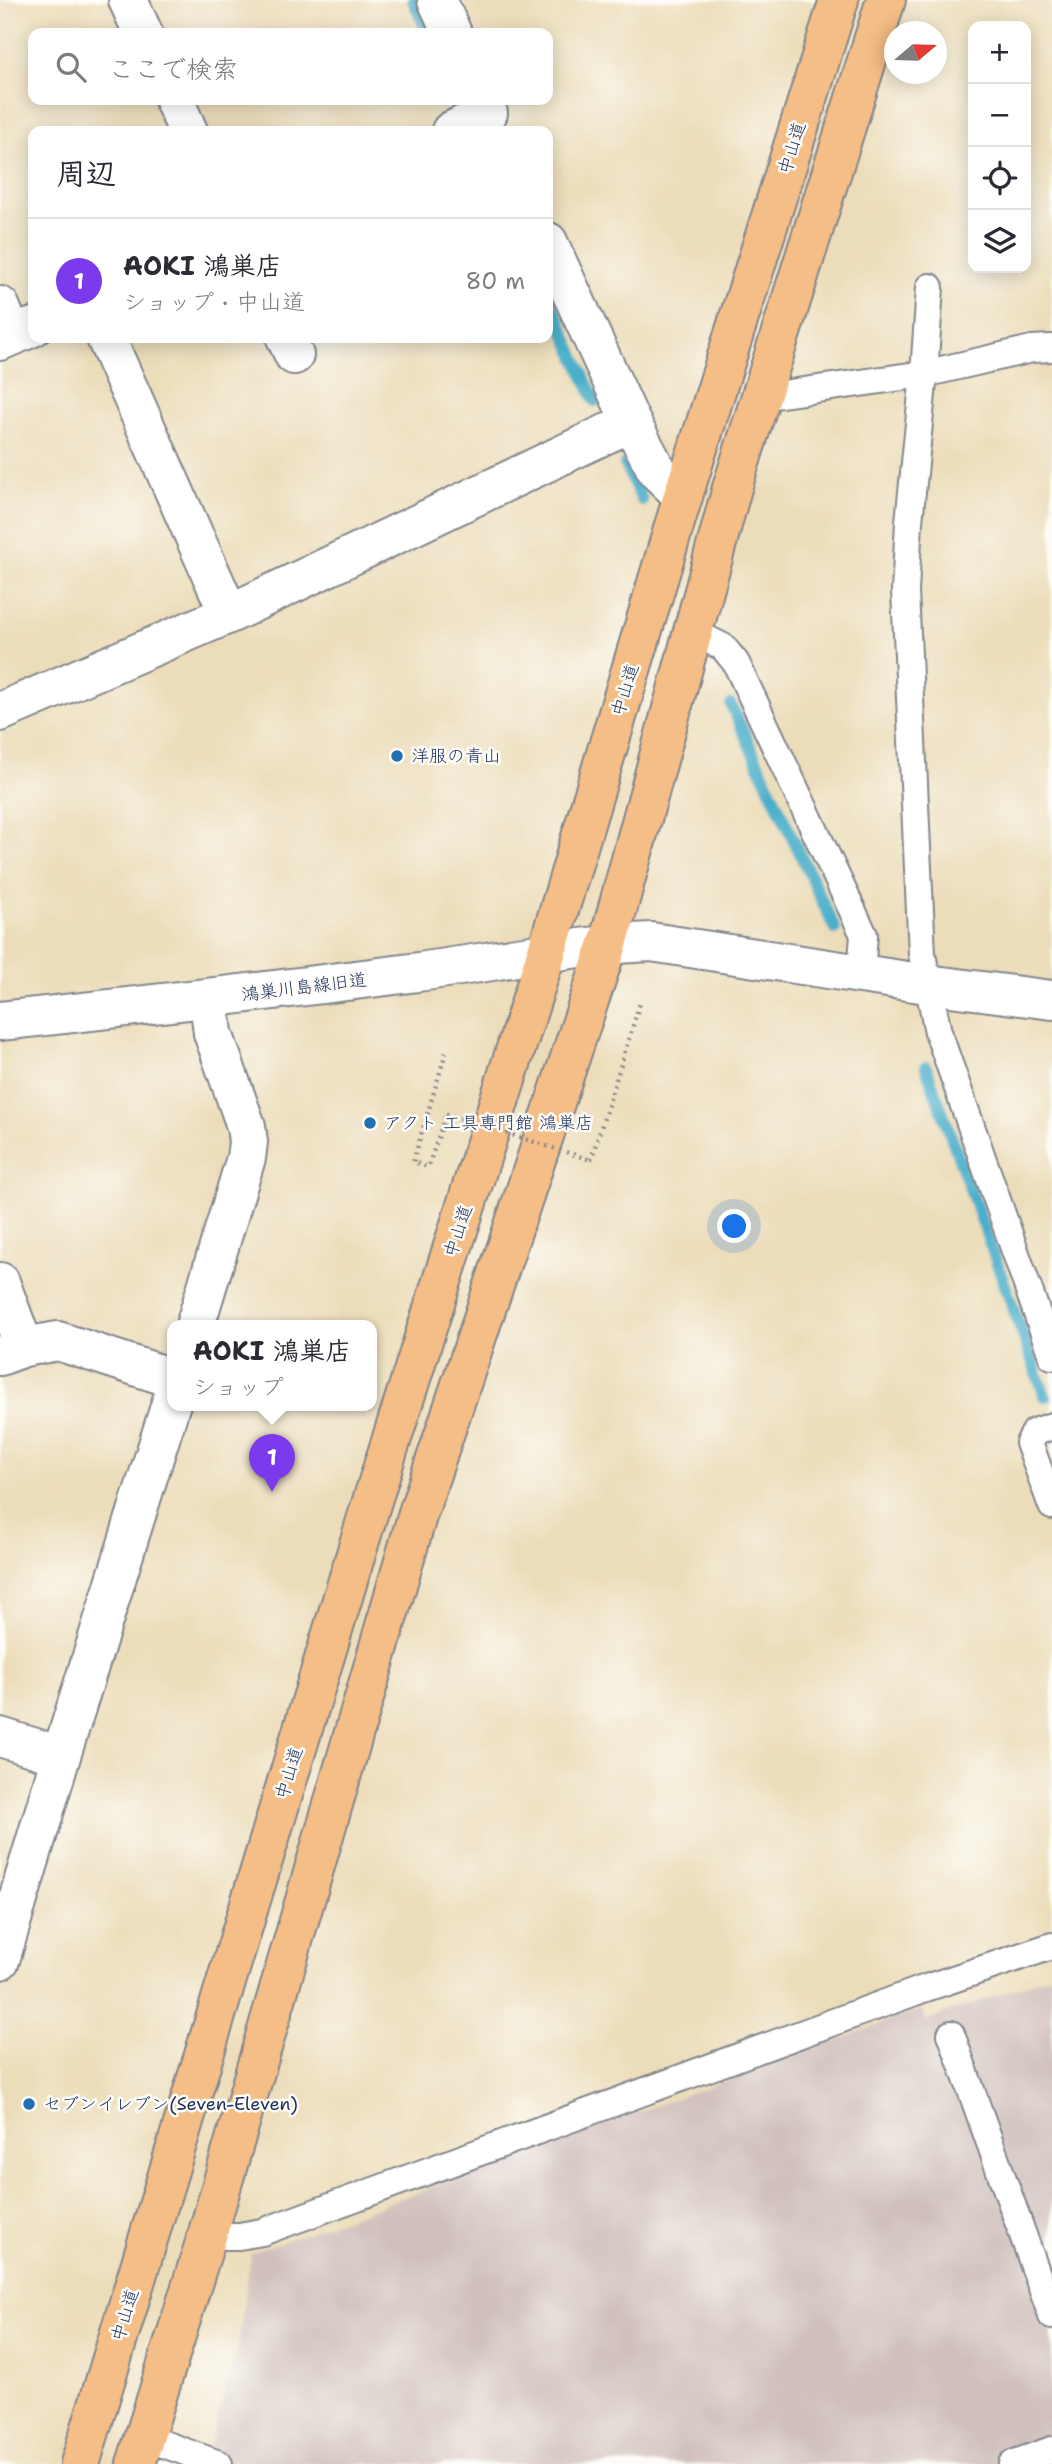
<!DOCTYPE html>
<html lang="ja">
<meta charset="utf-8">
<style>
:root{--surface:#fff;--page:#f2f2f3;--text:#2b2b33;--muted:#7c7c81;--line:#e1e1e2;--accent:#7c3aed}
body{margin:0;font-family:"Shantell Sans","Klee One",sans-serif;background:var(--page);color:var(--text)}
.controls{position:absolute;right:21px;top:21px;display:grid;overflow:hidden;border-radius:14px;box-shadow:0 4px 18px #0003}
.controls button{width:63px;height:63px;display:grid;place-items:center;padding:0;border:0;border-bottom:2px solid var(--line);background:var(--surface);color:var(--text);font:35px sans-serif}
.compass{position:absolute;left:884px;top:21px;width:63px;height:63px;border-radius:50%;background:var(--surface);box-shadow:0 4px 18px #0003;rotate:71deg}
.you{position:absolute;left:735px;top:1227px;width:24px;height:24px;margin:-18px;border:5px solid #fff;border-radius:50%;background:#1a73e8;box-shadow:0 0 0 10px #1a73e833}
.badge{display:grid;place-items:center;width:46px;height:46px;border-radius:50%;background:var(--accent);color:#fff;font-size:23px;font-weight:700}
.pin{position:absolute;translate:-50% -58px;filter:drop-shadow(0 2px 4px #0008)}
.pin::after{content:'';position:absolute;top:37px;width:24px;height:21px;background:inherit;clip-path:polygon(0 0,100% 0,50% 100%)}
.popup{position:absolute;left:167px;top:1320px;width:210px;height:91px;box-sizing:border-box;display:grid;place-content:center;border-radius:14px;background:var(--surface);filter:drop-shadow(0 2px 5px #0005);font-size:23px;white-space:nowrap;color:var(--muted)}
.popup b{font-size:26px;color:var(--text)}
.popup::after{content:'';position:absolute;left:50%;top:100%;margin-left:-14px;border:14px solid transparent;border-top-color:var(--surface)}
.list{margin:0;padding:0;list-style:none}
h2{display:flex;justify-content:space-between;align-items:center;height:91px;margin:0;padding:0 28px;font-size:30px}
h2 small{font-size:23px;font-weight:400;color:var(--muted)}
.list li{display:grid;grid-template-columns:46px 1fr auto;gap:21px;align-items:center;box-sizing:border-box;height:126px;padding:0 28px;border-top:2px solid var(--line)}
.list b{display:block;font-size:26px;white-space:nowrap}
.list p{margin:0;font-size:23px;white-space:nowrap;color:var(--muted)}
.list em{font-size:23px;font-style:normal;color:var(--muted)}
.icon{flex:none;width:38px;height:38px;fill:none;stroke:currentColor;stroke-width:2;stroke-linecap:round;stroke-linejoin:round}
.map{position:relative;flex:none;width:1052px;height:2464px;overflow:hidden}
.search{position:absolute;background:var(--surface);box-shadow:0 4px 18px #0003;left:28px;top:28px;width:525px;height:77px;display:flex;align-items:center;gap:18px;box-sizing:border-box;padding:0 24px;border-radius:14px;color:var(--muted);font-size:26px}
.panel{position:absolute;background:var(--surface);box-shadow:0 4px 18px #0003;left:28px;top:126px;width:525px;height:217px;border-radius:14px}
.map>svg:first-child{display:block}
</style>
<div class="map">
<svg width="1052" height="2464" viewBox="0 0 1052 2464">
<rect width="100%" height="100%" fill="#fdfcf7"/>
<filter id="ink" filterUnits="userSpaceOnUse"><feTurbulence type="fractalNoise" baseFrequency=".0143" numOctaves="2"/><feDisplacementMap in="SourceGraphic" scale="14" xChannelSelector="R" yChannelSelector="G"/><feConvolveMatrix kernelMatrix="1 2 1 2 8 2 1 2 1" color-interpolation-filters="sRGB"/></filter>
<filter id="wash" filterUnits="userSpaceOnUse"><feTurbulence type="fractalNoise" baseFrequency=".00686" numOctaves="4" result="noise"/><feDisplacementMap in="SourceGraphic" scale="28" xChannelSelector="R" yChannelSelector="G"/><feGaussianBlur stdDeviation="1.57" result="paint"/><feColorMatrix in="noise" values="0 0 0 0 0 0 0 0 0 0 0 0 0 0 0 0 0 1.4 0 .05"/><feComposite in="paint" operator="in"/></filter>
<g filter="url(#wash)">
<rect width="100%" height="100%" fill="#ecddba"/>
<path fill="#d0c0bc" d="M1052,1975V2464H205L239,2340L251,2253L922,2009L925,2021Z"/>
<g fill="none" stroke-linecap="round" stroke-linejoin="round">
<path stroke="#4cafcb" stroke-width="12" d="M413,0L428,33
M548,296L595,401
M625,464L642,500
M731,705L835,929
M926,1067L1045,1396"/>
</g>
</g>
<g filter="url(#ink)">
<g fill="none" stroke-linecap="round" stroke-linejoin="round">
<g stroke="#84868c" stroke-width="30">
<path id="service" d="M930,287L924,374L909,522L905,591L922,954L938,1032L1052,1356
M761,397L924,374L1032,349L1052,348
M693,632L723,647L736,663L864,935L861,973
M1052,1426L1035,1432L1029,1443L1052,1506
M951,2034L1052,2316
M207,2236H239L262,2232L926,1988L1052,1946
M144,2437L219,2464
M1012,2464L1052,2450"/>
</g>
<g stroke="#84868c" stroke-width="42">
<path id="minor" d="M128,0L143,33
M437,0L452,33
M174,100L188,131
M451,131L488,113
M548,242L631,422L657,471L683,496
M0,306L13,336
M106,338L229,614
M286,338L294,355
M0,341L33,327
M0,712L229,614L631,422
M0,1282L24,1347
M195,1326L246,1158L248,1142L246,1126L213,1033L209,999
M0,1356L24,1347L58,1341L172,1378
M0,1737L61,1756
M0,1960L61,1756L172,1400"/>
</g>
<g stroke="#84868c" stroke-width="42">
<path id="tertiary" d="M0,1021C140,1006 279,990 418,972C495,962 573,945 651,942L927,984L1052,1000"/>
</g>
<g stroke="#84868c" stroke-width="42">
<path id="trunk" d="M80,2464L372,1501L546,954L683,496L839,0
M136,2464L207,2236L418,1513L608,944L732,488L886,0"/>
</g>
<path stroke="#84868c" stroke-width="4.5" stroke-dasharray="2 5" stroke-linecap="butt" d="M446,1052L413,1162L428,1167L446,1114
M591,1160L640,1003"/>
<use href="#service" stroke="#fff" stroke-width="26"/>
<use href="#minor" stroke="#fff" stroke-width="38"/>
<use href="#tertiary" stroke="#fff" stroke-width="38"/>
<use href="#trunk" stroke="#f5be86" stroke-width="38"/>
<path stroke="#84868c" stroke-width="4.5" stroke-dasharray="2 5" stroke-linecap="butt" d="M446,1114L591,1160"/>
</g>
</g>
<g fill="#1f6fb2" stroke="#fdfcf7" stroke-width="2.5">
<circle cx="397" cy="756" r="7"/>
<circle cx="370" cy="1123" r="7"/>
<circle cx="29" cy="2104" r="7"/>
</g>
<g text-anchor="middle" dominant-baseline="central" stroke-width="5" stroke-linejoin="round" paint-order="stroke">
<g font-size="18" fill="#1b2f5e" stroke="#fdfcf7">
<text transform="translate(792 148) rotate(-73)">中山道</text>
<text transform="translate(625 690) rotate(-73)">中山道</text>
<text transform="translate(304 987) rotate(-7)">鴻巣川島線旧道</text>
<text transform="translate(458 1231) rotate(-72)">中山道</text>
<text transform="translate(289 1773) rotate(-73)">中山道</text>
<text transform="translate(125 2315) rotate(-73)">中山道</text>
</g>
<g font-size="18" fill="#1b2f5e" stroke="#fdfcf7" text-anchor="start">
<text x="411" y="756">洋服の青山</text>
<text x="384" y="1123">アクト 工具専門館 鴻巣店</text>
<text x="43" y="2104">セブンイレブン(Seven-Eleven)</text>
</g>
</g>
</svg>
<div class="controls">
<button>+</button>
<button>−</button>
<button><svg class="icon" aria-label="locate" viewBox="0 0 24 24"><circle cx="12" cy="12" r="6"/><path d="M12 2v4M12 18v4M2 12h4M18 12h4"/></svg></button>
<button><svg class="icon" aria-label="layers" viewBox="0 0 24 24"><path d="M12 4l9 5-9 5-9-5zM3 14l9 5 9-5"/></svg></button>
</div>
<svg class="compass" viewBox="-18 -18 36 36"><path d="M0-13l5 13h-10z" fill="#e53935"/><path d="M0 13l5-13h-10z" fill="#7c7c81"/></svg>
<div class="you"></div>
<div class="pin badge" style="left:272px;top:1492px">1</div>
<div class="popup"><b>AOKI 鴻巣店</b>ショップ</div>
<div class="search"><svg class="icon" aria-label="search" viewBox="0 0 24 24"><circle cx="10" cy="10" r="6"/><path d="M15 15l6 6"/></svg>ここで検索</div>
<section class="panel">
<h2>周辺<small></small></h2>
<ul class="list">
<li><span class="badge">1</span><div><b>AOKI 鴻巣店</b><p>ショップ · 中山道</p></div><em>80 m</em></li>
</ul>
</section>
</div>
